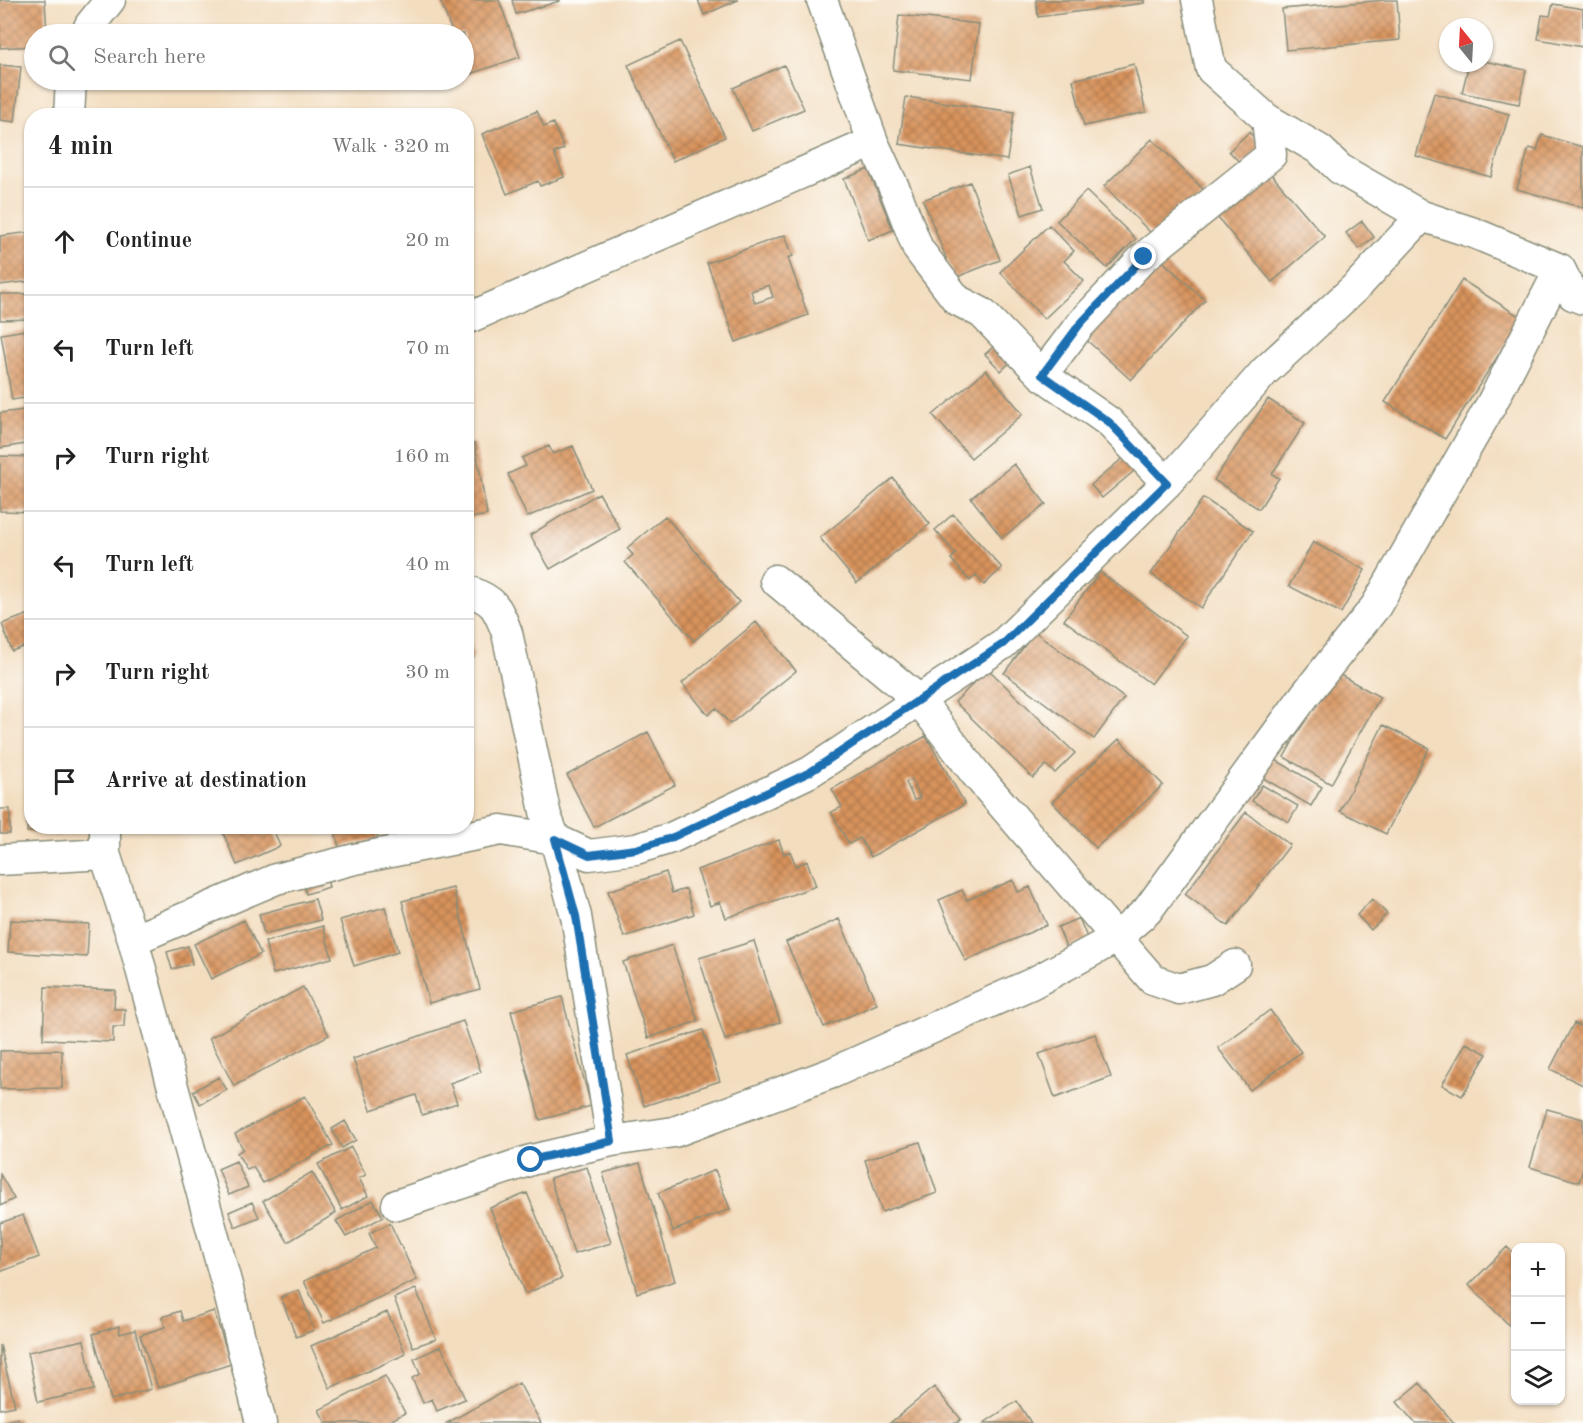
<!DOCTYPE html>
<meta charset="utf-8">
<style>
:root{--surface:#fff;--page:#f2f2f2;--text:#222;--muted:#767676;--line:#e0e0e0}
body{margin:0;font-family:"Old Standard TT",serif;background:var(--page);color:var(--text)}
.controls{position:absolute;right:18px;bottom:18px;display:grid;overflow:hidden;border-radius:12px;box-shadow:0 2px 4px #0004}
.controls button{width:54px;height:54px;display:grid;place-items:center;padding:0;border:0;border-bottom:2px solid var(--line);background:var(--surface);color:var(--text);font:30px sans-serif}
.compass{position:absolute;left:1439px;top:18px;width:54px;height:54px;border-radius:50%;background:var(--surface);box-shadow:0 2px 4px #0004;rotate:342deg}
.stop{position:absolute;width:18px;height:18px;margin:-14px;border:4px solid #1f6fb2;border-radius:50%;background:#fff}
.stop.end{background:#1f6fb2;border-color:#fff;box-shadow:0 2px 6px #0008}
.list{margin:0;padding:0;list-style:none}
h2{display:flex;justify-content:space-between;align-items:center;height:78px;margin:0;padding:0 24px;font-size:26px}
h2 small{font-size:20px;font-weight:400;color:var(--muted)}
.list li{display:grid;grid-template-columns:39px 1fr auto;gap:18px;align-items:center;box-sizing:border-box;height:108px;padding:0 24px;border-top:2px solid var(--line)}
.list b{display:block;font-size:22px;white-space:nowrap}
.list em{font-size:20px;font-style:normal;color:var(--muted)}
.icon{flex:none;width:33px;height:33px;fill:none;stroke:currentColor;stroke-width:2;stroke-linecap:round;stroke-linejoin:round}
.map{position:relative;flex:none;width:1583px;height:1423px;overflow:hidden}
.search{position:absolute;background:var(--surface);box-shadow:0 2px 4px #0004;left:24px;top:24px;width:450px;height:66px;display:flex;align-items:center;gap:15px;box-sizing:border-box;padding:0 21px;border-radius:33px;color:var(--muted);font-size:22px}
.panel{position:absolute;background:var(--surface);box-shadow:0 2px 4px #0004;left:24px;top:108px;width:450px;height:726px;border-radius:24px}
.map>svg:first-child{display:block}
</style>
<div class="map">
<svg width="1583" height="1423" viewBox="0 0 1583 1423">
<defs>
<pattern id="building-cross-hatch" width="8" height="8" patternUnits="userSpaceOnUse" patternTransform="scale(1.5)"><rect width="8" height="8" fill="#d8935c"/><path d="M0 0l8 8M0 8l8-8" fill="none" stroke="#af794d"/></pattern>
</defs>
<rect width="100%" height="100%" fill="#fdfcf7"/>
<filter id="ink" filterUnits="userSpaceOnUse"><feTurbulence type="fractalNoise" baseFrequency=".0167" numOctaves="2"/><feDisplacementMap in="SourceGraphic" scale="12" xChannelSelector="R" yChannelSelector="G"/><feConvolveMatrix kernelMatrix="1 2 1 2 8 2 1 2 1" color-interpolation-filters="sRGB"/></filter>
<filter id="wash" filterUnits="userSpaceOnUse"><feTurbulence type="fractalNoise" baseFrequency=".008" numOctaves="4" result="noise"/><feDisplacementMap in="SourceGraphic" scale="24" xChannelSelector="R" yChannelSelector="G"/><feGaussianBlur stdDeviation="1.35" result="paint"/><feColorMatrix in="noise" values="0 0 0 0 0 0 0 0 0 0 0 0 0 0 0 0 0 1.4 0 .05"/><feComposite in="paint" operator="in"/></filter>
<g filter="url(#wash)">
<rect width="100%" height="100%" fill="#f3ddbf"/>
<g id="blocks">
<path fill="url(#building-cross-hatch)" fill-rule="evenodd" d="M0,0H45L47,34H34V46L0,48Z
M440,0H499L520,57L467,75L464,65V34H453Z
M512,0H560V1L516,14Z
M698,0H738L704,15Z
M1036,0H1144V3L1038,17Z
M1385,0H1397L1400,40L1286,50L1282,9Z
M1553,4L1583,9V47L1538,39L1542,15L1550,16Z
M899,15L979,24L972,79L893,70Z
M680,41L725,137L673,161L628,65Z
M1484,61L1526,70L1519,104L1462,93L1469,63H1484Z
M1134,64L1146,112L1084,126L1073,80Z
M0,65L21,67L15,122L0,120Z
M784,65L804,109L752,131L733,88Z
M1434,93L1509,114L1491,177L1416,156Z
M906,97L1014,112L1007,160L899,144Z
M537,111L544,127L553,123L564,149L554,153L564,177L540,186L538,181L507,194L482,134Z
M1249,132L1262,146L1242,165L1229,151Z
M1542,135L1583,147V208L1517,189L1529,148L1537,150Z
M1152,139L1206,192L1158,240L1104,186Z
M1030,167L1043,208L1022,215L1008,175Z
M868,169L893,230L868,240L844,179Z
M1271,174L1325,237L1272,282L1218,218Z
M970,182L1000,260L954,278L923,200Z
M1086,191L1136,239L1107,268L1057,221Z
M1362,221L1374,237L1359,249L1346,233Z
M1049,225L1074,251L1064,261L1084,281L1044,319L1000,272Z
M31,232L32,281L0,285V236Z
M785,235L793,256L788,258L808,315L736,342L707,263ZM769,285L773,297L755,303L751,291Z
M1157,256L1205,300L1131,380L1082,336Z
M1462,280L1522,318L1445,439L1385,402Z
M0,294H32V319L0,320Z
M32,329V397L12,400L1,334Z
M1000,341L1015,358L1001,371L985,354Z
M986,370L1023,414L971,458L933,415Z
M1268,399L1305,423L1272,474L1279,478L1259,509L1214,480Z
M32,409V443L0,448V413Z
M475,443L487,515L466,519V445Z
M549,446L553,454L573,446L592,489L527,517L508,474L526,466L522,458Z
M1129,453L1140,466L1102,498L1091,485Z
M0,456L32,457V512L0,511Z
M1014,464L1046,504L1002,538L971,498Z
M893,478L930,524L857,583L820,538Z
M599,493L620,529L550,569L530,535Z
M1203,498L1253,531L1201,608L1151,574Z
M953,514L1002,568L984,585L976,575L970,581L951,559L956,554L935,530Z
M665,516L739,602L694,641L625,562L633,555L627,548Z
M1313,542L1365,570L1341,613L1289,586Z
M1100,572L1187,636L1151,684L1064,620Z
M32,613V644L12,651L2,624Z
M466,622L474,657L466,659Z
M756,622L796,671L730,724L716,708L708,715L682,683Z
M1035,632L1124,698L1094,739L1004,673Z
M988,669L1075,753L1055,773L1046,765L1033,778L955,702Z
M1333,671L1380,697L1331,784L1284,757Z
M1383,725L1429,748L1386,834L1340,811Z
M648,732L675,785L594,827L567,775Z
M926,736L965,804L871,857L860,838L849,844L831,812L842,807L832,789ZM912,779L920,798L914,800L906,782Z
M1119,739L1163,785L1096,848L1052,802Z
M1269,756L1322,787L1311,806L1258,775Z
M1262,785L1298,806L1289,822L1252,801Z
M0,809H10V834H0Z
M27,810H32V826H62V832H27Z
M1246,812L1290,845L1228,926L1185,894Z
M220,826H272L280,846L237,865Z
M375,826L378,838L339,847L334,827Z
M779,840L784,854L790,851L796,866L807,861L816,886L726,918L720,902L710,906L697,870Z
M666,872L672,893L686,889L694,914L624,937L608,891Z
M326,876L329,887L306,894L303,883Z
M1013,880L1018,892L1030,887L1047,925L965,961L939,900L962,890L967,900Z
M453,888L480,989L429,1003L402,901Z
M315,899L321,920L264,934L259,914Z
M1372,899L1387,914L1371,930L1357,915Z
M385,907L398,952L354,966L340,920Z
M1079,918L1088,940L1067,949L1058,927Z
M839,919L877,1004L824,1027L786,942Z
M10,920L89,924L87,957L8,952Z
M244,920L261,954L211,979L194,944Z
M323,926L332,958L273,974L265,942Z
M754,941L780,1022L725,1040L699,958Z
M672,945L698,1021L648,1038L623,962Z
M188,946L192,964L172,969L167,952Z
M45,987L115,990L114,1009H125L124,1027H113V1042L43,1039Z
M303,987L329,1035L234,1086L209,1038Z
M562,997L591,1106L540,1120L511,1011Z
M1270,1010L1301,1052L1250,1090L1218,1048Z
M463,1021L481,1072L450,1083L457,1103L422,1115L416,1095L371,1110L353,1059Z
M1574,1023L1583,1028V1085L1550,1069Z
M703,1030L720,1081L644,1106L627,1055Z
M1095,1034L1111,1077L1055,1098L1039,1054Z
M1466,1043L1487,1054L1462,1096L1442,1085Z
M62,1050V1088L0,1089V1051Z
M219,1077L227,1090L200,1104L193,1091Z
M305,1096L333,1145L263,1183L253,1167L247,1170L237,1153L243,1149L235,1134Z
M1547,1109L1583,1119V1169L1579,1182L1530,1167Z
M345,1121L356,1140L342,1148L332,1129Z
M920,1142L937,1193L882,1212L865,1160Z
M351,1147L366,1175L359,1178L368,1196L342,1210L318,1164Z
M236,1161L248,1187L229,1195L218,1169Z
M640,1163L675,1281L637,1293L603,1173Z
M587,1167L611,1243L574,1254L550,1178Z
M715,1170L730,1209L673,1231L658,1193Z
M312,1172L336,1213L288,1242L263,1201Z
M0,1174L14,1199L0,1206Z
M527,1193L562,1278L525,1294L490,1208Z
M373,1200L383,1217L346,1237L336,1221Z
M252,1202L259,1217L235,1227L229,1212Z
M23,1215L39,1257L0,1272V1223Z
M390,1223L417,1280L324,1323L304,1281L376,1248L369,1233Z
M1507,1247L1516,1256V1332L1469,1285Z
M416,1289L436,1339L413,1347L394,1298Z
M299,1290L314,1330L296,1337L281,1297Z
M180,1311L183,1321L214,1311L231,1364L158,1388L140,1335L165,1327L162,1317Z
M387,1312L406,1354L330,1388L311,1346Z
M119,1326L120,1334L135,1330L151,1389L111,1400L93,1334Z
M84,1340L94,1390L38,1402L28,1352Z
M0,1345L15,1406L0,1409Z
M441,1346L465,1399L437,1411L432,1399L423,1403L412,1378L420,1374L414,1359Z
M385,1376L405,1413L386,1423H326L319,1410Z
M519,1383L541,1423H447Z
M1420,1383L1454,1423H1415L1397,1402Z
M934,1387L961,1419L957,1423H890Z
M1017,1401L1031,1423H984Z
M18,1418L20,1423H0V1422Z"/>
</g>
</g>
<g filter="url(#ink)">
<use href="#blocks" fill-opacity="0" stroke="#898d7a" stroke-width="1.5"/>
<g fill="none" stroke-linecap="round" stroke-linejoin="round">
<g stroke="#898d7a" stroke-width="33">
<path id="street" d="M822,0L873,142L896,192L918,249L957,300L982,313L1042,375L1109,422L1167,483L1265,371L1359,284L1422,216
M86,34L90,25L110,0
M69,116L71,80
M1560,269L1573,295L1583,299
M466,319L873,142
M1042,375L1080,325L1144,257L1271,155L1267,119
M775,580L919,700L975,773L1153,980L1179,989L1212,980L1235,965
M466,590C494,600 497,606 507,633L546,816L555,839L576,916L612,1141
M105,826V854L133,940L228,1289L261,1423
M0,860L105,854
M133,940L276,879L355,859L501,830L555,839L589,855L636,849L671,838L810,772L1003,644L1167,483
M397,1205L531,1160L612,1141L674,1132L832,1073L1031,984L1116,938L1147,911L1305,695L1376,606L1492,403L1560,269L1474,233L1422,216L1340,169L1320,150L1267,119L1211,69L1197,0"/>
</g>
<use href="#street" stroke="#fff" stroke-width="30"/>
</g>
</g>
<g fill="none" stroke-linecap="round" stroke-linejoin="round" filter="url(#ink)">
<path stroke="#1f6fb2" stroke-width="8" d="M531,1160L612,1141L576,916L555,839L589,855L636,849L671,838L810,772L1003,644L1167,483L1109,422L1042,375L1080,324L1144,257"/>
</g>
</svg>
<div class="controls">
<button>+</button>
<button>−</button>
<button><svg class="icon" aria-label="layers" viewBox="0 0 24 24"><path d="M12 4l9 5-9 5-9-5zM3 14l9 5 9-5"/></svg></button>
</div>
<svg class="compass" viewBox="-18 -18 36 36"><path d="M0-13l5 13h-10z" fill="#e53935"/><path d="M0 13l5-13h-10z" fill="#767676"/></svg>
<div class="stop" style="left:531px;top:1160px"></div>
<div class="stop end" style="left:1144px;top:257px"></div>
<div class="search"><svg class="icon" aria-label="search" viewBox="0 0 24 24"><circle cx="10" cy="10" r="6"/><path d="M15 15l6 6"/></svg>Search here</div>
<section class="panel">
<h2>4 min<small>Walk · 320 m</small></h2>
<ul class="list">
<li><svg class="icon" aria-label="ahead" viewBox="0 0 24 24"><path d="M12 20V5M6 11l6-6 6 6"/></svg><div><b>Continue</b></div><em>20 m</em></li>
<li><svg class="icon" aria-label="left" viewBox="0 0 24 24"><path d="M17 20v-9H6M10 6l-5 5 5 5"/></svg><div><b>Turn left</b></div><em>70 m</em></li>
<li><svg class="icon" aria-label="right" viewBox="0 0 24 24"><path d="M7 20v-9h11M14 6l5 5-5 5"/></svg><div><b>Turn right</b></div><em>160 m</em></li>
<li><svg class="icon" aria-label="left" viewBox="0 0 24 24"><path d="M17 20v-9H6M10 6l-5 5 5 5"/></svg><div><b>Turn left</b></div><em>40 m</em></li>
<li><svg class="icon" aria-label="right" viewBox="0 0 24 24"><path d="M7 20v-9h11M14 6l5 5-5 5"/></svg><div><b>Turn right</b></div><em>30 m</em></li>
<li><svg class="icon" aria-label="arrive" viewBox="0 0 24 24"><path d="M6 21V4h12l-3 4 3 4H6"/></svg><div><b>Arrive at destination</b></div></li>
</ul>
</section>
</div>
